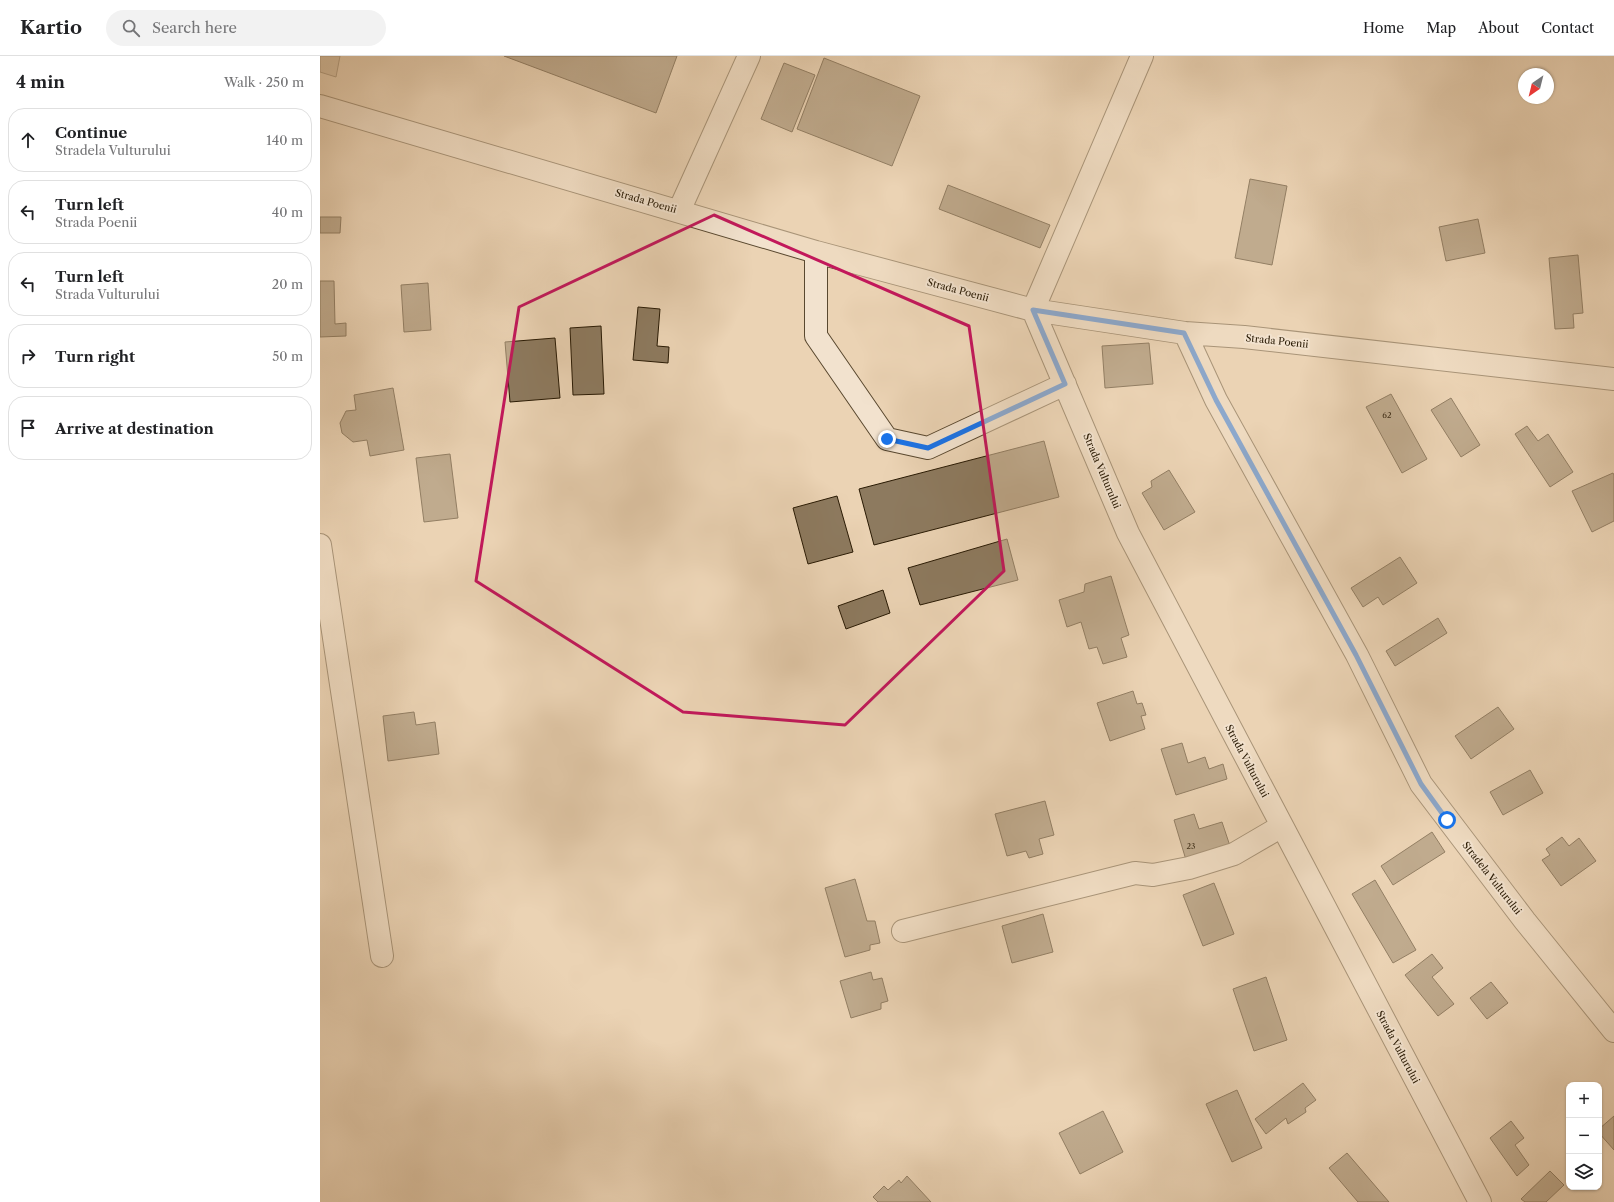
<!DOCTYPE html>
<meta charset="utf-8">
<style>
:root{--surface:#fff;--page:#f2f2f2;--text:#202124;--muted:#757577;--line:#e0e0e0}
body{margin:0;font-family:"Libre Caslon Text",serif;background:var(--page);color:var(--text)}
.controls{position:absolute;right:12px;bottom:12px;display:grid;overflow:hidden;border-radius:8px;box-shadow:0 1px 3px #0004}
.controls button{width:36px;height:36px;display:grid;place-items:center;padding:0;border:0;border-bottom:1px solid var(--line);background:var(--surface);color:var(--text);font:20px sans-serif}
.compass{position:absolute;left:1198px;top:12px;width:36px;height:36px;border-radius:50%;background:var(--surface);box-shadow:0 1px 3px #0004;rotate:215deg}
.stop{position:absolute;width:12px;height:12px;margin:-9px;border:3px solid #1a73e8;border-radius:50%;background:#fff}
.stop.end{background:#1a73e8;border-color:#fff;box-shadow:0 1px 4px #0008}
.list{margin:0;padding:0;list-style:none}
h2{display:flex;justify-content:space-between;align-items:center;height:52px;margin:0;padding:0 16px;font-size:17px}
h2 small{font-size:13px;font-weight:400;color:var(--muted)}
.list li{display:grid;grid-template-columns:26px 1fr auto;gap:12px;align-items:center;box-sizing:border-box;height:64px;margin:0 8px 8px;padding:0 8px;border:1px solid var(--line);border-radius:16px}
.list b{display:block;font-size:15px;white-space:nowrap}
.list p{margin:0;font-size:13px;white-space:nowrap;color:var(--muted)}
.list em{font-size:13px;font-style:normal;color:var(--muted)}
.icon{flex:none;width:22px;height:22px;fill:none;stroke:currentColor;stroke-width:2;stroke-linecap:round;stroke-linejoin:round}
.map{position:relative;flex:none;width:1294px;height:1146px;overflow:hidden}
header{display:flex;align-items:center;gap:24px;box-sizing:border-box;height:56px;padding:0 20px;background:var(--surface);border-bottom:1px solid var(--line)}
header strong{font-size:19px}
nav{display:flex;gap:22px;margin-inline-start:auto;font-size:14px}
.search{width:280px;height:36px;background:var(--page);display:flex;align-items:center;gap:10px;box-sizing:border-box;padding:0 14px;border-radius:22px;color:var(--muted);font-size:15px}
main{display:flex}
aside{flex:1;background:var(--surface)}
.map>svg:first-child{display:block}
</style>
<header>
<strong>Kartio</strong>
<div class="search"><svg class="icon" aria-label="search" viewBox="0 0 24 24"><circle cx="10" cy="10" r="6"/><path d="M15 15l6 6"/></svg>Search here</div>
<nav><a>Home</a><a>Map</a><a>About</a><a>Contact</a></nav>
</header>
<main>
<aside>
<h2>4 min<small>Walk · 250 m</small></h2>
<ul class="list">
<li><svg class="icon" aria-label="ahead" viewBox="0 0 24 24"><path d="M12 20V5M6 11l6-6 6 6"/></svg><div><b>Continue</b><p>Stradela Vulturului</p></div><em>140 m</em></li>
<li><svg class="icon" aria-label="left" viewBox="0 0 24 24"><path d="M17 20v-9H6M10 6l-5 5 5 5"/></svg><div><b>Turn left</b><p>Strada Poenii</p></div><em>40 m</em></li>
<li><svg class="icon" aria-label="left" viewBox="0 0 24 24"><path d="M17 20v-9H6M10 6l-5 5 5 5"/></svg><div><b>Turn left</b><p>Strada Vulturului</p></div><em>20 m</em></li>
<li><svg class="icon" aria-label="right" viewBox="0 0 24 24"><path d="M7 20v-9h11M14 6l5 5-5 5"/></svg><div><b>Turn right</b></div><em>50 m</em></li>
<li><svg class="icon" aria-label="arrive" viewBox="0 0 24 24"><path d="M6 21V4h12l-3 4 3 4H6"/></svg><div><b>Arrive at destination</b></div></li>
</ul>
</aside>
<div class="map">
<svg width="1294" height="1146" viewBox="0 0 1294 1146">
<rect width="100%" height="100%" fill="#ebd3b4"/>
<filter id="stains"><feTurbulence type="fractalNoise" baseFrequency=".005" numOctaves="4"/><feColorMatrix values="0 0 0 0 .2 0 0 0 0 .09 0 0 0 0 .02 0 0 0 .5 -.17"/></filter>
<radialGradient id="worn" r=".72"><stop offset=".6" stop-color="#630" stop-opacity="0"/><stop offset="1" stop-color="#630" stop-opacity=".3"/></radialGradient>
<path fill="#cab396" stroke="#79664c" d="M0,0H20L16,21L0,16Z"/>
<path fill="#8d7a5f" stroke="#281903" d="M184,0H357L336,57Z
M504,2L600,40L572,110L477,73Z
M464,7L495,19L472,76L441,63Z
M930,123L967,130L952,209L915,202Z
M628,129L730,169L720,192L619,153Z
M0,161H21L20,177H0Z
M1158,163L1165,197L1126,205L1119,171Z
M1258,199L1263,257L1253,258L1254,272L1235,273L1229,202Z
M0,225H14L15,268L26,267V280L0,281Z
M108,227L111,274L84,276L81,229Z
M318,251L340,253L337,290L349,291L348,307L313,304Z
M281,270L284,338L253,339L250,272Z
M235,282L240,342L190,346L185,286Z
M829,287L833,328L785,332L782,290Z
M73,332L84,394L50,400L47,384L33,386L22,377L20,367L26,355L36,354L34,339Z
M1071,338L1107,403L1082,417L1046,351Z
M1131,342L1160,389L1141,401L1111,354Z
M1207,370L1218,385L1228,378L1253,416L1230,431L1195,378Z
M724,385L739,441L554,489L539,433Z
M130,398L138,462L104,466L96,402Z
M849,414L875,456L844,474L822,437L832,431L831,425Z
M1293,417L1294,419V465L1272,476L1252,435Z
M517,440L533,496L488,508L473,452Z
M687,483L698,524L600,549L588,512Z
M1080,501L1097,527L1063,549L1058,541L1043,551L1031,532Z
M791,520L809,579L801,582L807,601L783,608L777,591L769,593L761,566L747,571L739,544L764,536L765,528Z
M563,534L570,557L526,573L518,550Z
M1118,562L1127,577L1075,610L1066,595Z
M813,635L817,648L822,647L826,659L821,660L825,673L790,685L777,647Z
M1178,651L1194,673L1151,703L1135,680Z
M94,656L96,669L115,666L119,698L68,705L63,660Z
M862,687L868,707L885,701L889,713L903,708L907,723L856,739L841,693Z
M1210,714L1223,737L1183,759L1170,736Z
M725,745L734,779L719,783L723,798L709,802L706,795L687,800L675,758Z
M874,758L879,773L902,766L910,790L866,804L854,764Z
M1112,776L1125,796L1073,829L1061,810Z
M1242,781L1249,790L1259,782L1276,805L1241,830L1222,804L1230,799L1226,793Z
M535,823L547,865H555L560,887L550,889V894L525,901L505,832Z
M1055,824L1096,894L1073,907L1032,838Z
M894,827L914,878L883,890L863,839Z
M723,858L733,896L692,907L682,870Z
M1112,898L1123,912L1112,921L1134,948L1118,960L1085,919Z
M551,916L553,924L562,922L568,945L561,947V953L531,962L520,925Z
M946,921L967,984L934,995L913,933Z
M1171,926L1188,947L1167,963L1150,942Z
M983,1027L996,1044L985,1052L986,1056L968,1068L966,1062L946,1078L935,1063Z
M917,1034L942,1092L912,1106L886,1048Z
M783,1055L803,1096L760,1118L739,1077Z
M1294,1060V1094L1279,1077V1073Z
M1191,1065L1204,1082L1195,1089L1209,1109L1197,1120L1170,1082Z
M1027,1097L1069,1146H1038L1009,1112Z
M1230,1115L1244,1129L1226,1146H1205L1201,1143Z
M587,1120L611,1146H558L553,1141L564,1130L568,1134L579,1124L581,1127Z"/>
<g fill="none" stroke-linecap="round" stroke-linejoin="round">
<g stroke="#59482f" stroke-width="24">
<path id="minor" d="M822,0L713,254L808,477L1160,1146
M0,50L496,196L713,254L865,277L924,281L1294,323
M359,155L429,0
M496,196V280L567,383L608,392L745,328
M865,277L896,344L1037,599L1101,728L1205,865L1294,975
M0,489L62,900
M583,875L815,817L833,819L869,812L914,798L962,770"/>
</g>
<use href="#minor" stroke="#f2e2ce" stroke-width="22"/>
</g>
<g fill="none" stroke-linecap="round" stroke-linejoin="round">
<path stroke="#1a73e8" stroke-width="5" d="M567,383L608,392L745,328L713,254L864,277L896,344L1036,599L1101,728L1127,764"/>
</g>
<path d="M0 0H1294V1146H0ZM394,159L649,270L684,515L525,669L363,656L156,525L199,251Z" fill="#ebd3b4" fill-opacity=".55" fill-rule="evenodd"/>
<path fill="none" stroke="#c2185b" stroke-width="3" stroke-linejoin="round" d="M394,159L649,270L684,515L525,669L363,656L156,525L199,251Z"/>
<g text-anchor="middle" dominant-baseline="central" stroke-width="4" stroke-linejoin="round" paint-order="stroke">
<g font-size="8" fill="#41311a">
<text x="1067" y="359">62</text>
<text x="871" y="790">23</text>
</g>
<g font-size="10" fill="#281903" stroke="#f2e2ce">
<text transform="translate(326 145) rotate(16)">Strada Poenii</text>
<text transform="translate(638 234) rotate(15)">Strada Poenii</text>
<text transform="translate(957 285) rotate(6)">Strada Poenii</text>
<text transform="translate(782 415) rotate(67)">Strada Vulturului</text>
<text transform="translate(927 705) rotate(62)">Strada Vulturului</text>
<text transform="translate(1172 822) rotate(52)">Stradela Vulturului</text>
<text transform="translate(1078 991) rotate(62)">Strada Vulturului</text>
</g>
</g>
<rect width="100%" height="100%" filter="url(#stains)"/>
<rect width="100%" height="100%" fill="url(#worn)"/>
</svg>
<div class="controls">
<button>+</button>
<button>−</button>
<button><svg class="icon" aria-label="layers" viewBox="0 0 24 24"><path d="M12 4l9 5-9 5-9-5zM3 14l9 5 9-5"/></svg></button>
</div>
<svg class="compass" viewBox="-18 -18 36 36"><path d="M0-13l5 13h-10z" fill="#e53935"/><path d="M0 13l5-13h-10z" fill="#757577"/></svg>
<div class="stop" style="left:1127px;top:764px"></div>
<div class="stop end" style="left:567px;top:383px"></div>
</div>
</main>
